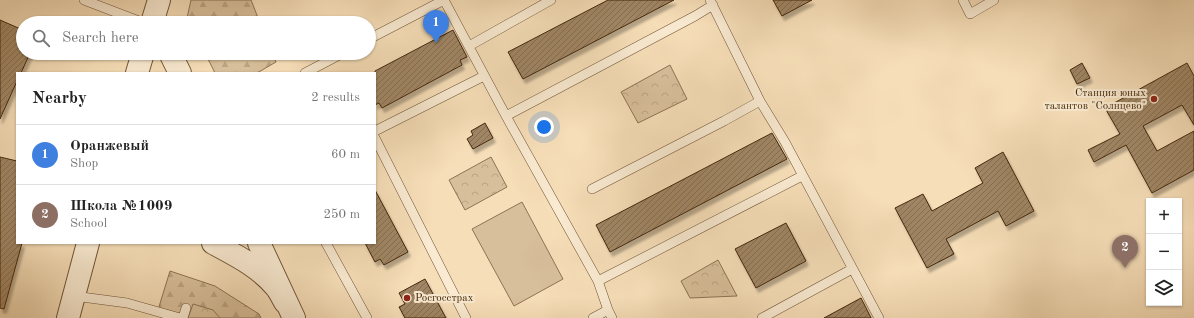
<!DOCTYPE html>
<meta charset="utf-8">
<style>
:root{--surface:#fff;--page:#f2f2f2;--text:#222;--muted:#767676;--line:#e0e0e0;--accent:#d93025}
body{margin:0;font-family:"Old Standard TT",serif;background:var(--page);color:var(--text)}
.controls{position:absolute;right:12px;bottom:12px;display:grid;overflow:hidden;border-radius:0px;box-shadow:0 1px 3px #0004}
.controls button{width:36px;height:36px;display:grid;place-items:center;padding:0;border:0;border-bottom:1px solid var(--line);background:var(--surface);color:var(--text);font:20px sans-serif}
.you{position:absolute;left:544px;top:127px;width:14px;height:14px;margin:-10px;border:3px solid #fff;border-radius:50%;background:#1a73e8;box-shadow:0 0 0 6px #1a73e833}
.badge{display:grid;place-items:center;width:26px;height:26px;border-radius:50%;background:var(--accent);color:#fff;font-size:13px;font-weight:700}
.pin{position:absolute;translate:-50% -33px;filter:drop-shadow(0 1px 2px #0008)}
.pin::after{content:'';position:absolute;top:21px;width:14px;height:12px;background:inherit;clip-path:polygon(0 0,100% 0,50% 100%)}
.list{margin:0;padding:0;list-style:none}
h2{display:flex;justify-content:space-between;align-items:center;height:52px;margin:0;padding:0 16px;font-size:17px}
h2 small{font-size:13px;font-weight:400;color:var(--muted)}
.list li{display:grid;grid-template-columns:26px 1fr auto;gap:12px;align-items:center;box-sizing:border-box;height:60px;padding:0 16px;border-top:1px solid var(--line)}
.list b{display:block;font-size:15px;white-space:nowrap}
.list p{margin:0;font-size:13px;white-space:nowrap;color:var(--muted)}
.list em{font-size:13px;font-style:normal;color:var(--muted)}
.icon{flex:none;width:22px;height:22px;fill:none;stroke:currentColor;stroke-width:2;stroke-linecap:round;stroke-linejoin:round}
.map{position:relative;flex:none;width:1194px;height:318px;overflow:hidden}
.search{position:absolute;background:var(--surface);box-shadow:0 1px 3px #0004;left:16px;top:16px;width:360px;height:44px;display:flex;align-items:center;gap:10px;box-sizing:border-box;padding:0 14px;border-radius:22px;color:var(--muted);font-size:15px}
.panel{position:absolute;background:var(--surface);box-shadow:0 1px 3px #0004;left:16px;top:72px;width:360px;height:172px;border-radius:0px}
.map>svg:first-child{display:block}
</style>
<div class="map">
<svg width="1194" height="318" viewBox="0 0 1194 318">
<defs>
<pattern id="forest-firs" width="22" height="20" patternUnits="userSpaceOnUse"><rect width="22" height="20" fill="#d8bf9b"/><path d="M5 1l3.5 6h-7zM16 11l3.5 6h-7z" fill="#bba484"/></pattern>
<pattern id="park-crowns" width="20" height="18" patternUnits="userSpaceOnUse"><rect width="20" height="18" fill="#d8bf9b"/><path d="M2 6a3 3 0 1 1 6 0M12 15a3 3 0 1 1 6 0" fill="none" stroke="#bba484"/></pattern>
<pattern id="building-hatch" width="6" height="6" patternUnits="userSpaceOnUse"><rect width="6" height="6" fill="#a08665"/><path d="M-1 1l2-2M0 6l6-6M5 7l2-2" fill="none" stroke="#846e51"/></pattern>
<filter id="shadow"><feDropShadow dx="2.5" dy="4.5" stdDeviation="1" flood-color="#0004"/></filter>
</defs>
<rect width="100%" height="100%" fill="#f6deb8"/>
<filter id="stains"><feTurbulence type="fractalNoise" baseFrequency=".005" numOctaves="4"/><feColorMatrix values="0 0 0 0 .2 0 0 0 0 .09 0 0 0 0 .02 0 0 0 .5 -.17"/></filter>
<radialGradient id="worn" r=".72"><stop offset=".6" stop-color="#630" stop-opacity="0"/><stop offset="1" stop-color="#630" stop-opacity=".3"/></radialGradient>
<path fill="url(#forest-firs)" stroke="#8e7353" d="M191,0H251L260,23H190L187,18Z
M205,53H272L276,62L257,73H215Z
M170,271L215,286L259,314L261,318H173L158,310Z"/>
<path fill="url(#park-crowns)" stroke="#8e7353" d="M670,65L687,99L638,123L621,92Z
M491,157L507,187L465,210L449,180Z
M718,260L737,296L690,298L681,281Z
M193,304L213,310L220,318H188Z"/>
<path fill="#d8bf9b" stroke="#8e7353" d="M522,202L563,279L514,306L472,229Z"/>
<path fill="url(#building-hatch)" stroke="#43270b" filter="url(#shadow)" d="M608,0H674L523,79L508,52Z
M773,0H812L782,16Z
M0,20L23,30V53H30L21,73H17V81L0,119Z
M453,30L467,57L460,60L462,65L382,108L379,103L375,105V71Z
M1082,63L1090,78L1077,84L1070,70Z
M1187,63L1194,76V125L1182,105L1143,126L1157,151L1194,131V170L1152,193L1126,145L1094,162L1088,150L1120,134L1105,108Z
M485,123L493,138L473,149L467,139L473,135L471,131Z
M772,133L787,159L610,252L596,225Z
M1003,152L1034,211L1006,226L998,211L946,239L954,254L927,268L895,208L923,194L932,211L983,183L975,168Z
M0,157L17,161V243H22L4,309L0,308Z
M375,190L408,252L384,265L380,259L375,262L365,243H375Z
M786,223L806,261L756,288L735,249Z
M425,279L446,318H405L399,307L405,304L399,293Z
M861,298L871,318H824Z"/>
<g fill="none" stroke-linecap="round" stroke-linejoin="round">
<g stroke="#705536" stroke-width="10">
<path id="service" d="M84,0L144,23
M444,0L506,116L598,281L608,310L612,318
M710,0L760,101L785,142L879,318
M963,0L970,14L994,0
M369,39L444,0
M469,46L551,0
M305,73L343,53
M506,116L695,16L713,5
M375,131L484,76
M375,138L466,318
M592,189L724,121L760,101
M326,243L367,318
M598,281L802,176
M74,296L127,303L180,318
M183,318L186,308
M593,318L608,310
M762,318L852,269"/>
</g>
<g stroke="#705536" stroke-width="24">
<path id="tertiary" d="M152,23L159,0
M170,53L180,73
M137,73L143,53
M213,243C235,255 258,266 275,286C279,290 282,297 285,302
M259,243L294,318
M68,318L88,243"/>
</g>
<use href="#service" stroke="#f9ead1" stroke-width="9"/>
<use href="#tertiary" stroke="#f9ead1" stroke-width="22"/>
</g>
<g fill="#8f2418" stroke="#f9ead1" stroke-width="1.5">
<circle cx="1154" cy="99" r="4"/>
<circle cx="407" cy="298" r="4"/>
</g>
<g text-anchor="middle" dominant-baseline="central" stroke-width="4" stroke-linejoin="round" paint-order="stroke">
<g font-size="11" fill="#43270b" stroke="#f9ead1" text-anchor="end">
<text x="1146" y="93">Станция юных<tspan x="1146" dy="13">талантов "Солнцево"</tspan></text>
<text x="415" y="298" text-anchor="start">Росгосстрах</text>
</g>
</g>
<rect width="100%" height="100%" filter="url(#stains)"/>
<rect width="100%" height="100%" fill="url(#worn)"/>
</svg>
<div class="controls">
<button>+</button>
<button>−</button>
<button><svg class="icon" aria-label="layers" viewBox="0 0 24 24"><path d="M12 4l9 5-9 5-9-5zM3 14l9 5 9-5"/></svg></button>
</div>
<div class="you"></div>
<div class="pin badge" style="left:436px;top:43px;background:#3f7fe0">1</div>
<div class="pin badge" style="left:1125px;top:268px;background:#8d6e63">2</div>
<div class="search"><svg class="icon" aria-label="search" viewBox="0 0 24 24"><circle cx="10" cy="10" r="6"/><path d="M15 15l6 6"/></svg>Search here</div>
<section class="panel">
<h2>Nearby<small>2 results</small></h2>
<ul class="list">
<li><span class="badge" style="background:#3f7fe0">1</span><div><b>Оранжевый</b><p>Shop</p></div><em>60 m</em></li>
<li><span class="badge" style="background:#8d6e63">2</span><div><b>Школа №1009</b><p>School</p></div><em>250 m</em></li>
</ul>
</section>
</div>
